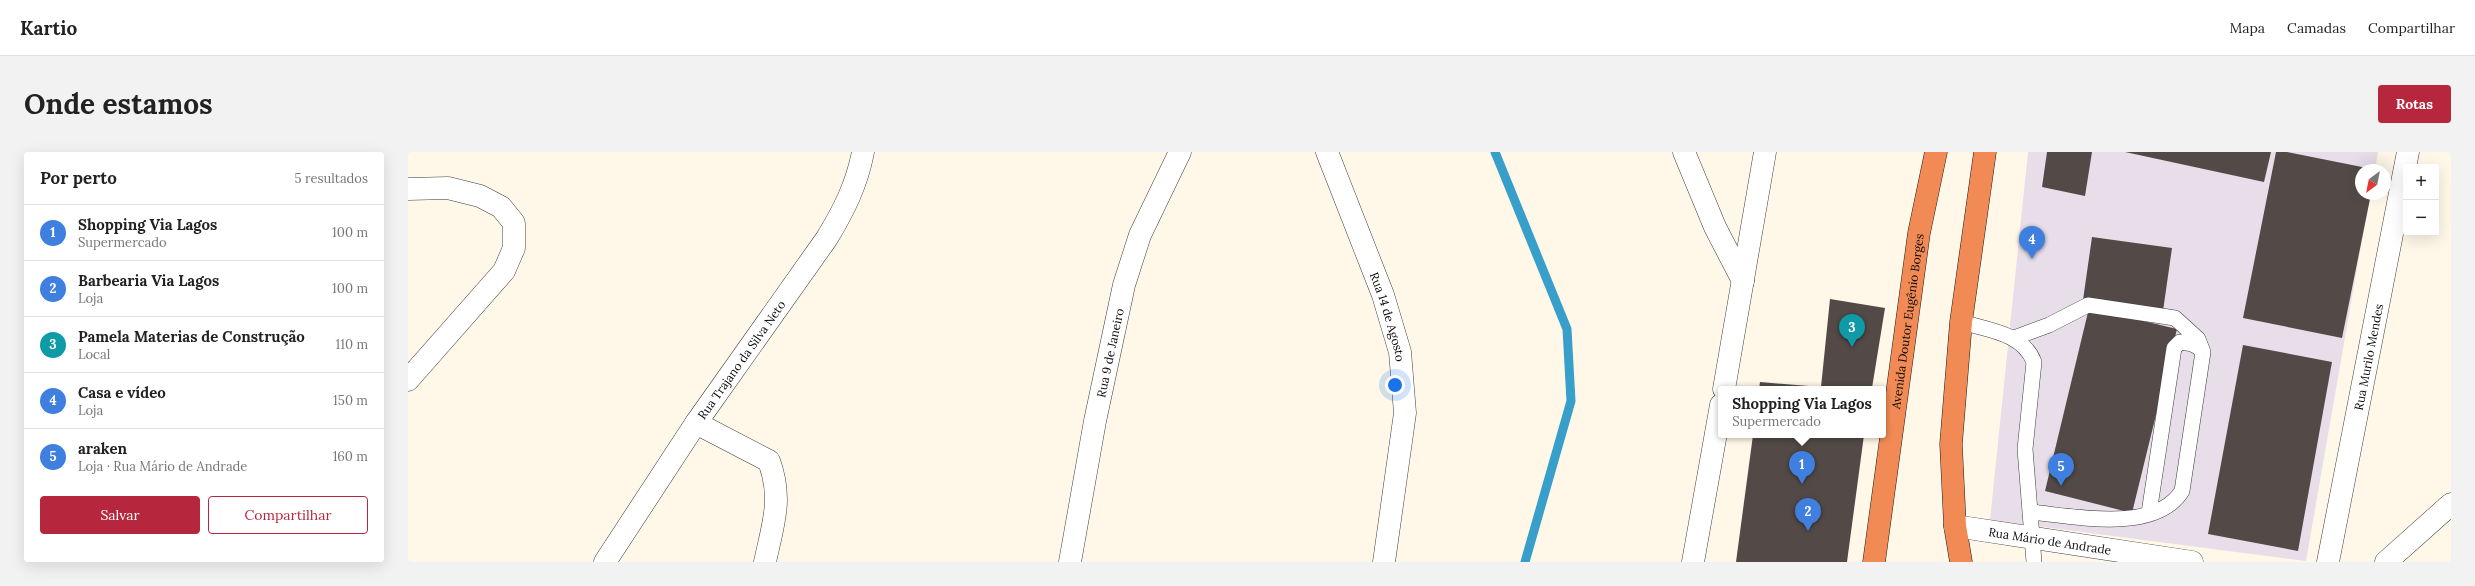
<!DOCTYPE html>
<html lang="pt">
<meta charset="utf-8">
<style>
:root{--surface:#fff;--page:#f2f2f2;--text:#222;--muted:#767676;--line:#e0e0e0;--accent:#b6273d}
body{margin:0;font-family:Lora,serif;background:var(--page);color:var(--text)}
.controls{position:absolute;right:12px;top:12px;display:grid;overflow:hidden;border-radius:4px;box-shadow:0 4px 16px #0002}
.controls button{width:36px;height:36px;display:grid;place-items:center;padding:0;border:0;border-bottom:1px solid var(--line);background:var(--surface);color:var(--text);font:20px sans-serif}
.compass{position:absolute;left:1947px;top:12px;width:36px;height:36px;border-radius:50%;background:var(--surface);box-shadow:0 4px 16px #0002;rotate:212deg}
.you{position:absolute;left:987px;top:233px;width:14px;height:14px;margin:-10px;border:3px solid #fff;border-radius:50%;background:#1a73e8;box-shadow:0 0 0 6px #1a73e833}
.badge{display:grid;place-items:center;width:26px;height:26px;border-radius:50%;background:var(--accent);color:#fff;font-size:13px;font-weight:700}
.pin{position:absolute;translate:-50% -33px;filter:drop-shadow(0 1px 2px #0008)}
.pin::after{content:'';position:absolute;top:21px;width:14px;height:12px;background:inherit;clip-path:polygon(0 0,100% 0,50% 100%)}
.popup{position:absolute;left:1310px;top:234px;width:168px;height:52px;box-sizing:border-box;display:grid;place-content:center;border-radius:4px;background:var(--surface);filter:drop-shadow(0 1px 3px #0005);font-size:13px;white-space:nowrap;color:var(--muted)}
.popup b{font-size:15px;color:var(--text)}
.popup::after{content:'';position:absolute;left:50%;top:100%;margin-left:-8px;border:8px solid transparent;border-top-color:var(--surface)}
.list{margin:0;padding:0;list-style:none}
h2{display:flex;justify-content:space-between;align-items:center;height:52px;margin:0;padding:0 16px;font-size:17px}
h2 small{font-size:13px;font-weight:400;color:var(--muted)}
.list li{display:grid;grid-template-columns:26px 1fr auto;gap:12px;align-items:center;box-sizing:border-box;height:56px;padding:0 16px;border-top:1px solid var(--line)}
.list b{display:block;font-size:15px;white-space:nowrap}
.list p{margin:0;font-size:13px;white-space:nowrap;color:var(--muted)}
.list em{font-size:13px;font-style:normal;color:var(--muted)}
.actions{display:flex;gap:8px;padding:12px 16px}
.actions a{flex:1;padding:9px 0;border:1px solid var(--accent);border-radius:4px;text-align:center;font-size:14px;color:var(--accent)}
.actions .main{background:var(--accent);color:#fff}
.map{position:relative;flex:none;width:2043px;height:410px;overflow:hidden;border-radius:4px}
header{display:flex;align-items:center;gap:24px;box-sizing:border-box;height:56px;padding:0 20px;background:var(--surface);border-bottom:1px solid var(--line)}
header strong{font-size:19px}
nav{display:flex;gap:22px;margin-inline-start:auto;font-size:14px}
.intro{display:flex;align-items:center;justify-content:space-between;box-sizing:border-box;height:96px;padding:0 24px}
h1{margin:0;font-size:28px}
.button{padding:10px 18px;border-radius:4px;background:var(--accent);color:#fff;font-size:14px;font-weight:700}
main{display:flex;gap:24px;padding:0 24px}
aside{flex:1;background:var(--surface);border-radius:4px;box-shadow:0 4px 16px #0002}
.map>svg:first-child{display:block}
</style>
<header>
<strong>Kartio</strong>
<nav><a>Mapa</a><a>Camadas</a><a>Compartilhar</a></nav>
</header>
<div class="intro"><h1>Onde estamos</h1><a class="button">Rotas</a></div>
<main>
<aside>
<h2>Por perto<small>5 resultados</small></h2>
<ul class="list">
<li><span class="badge" style="background:#3f7fe0">1</span><div><b>Shopping Via Lagos</b><p>Supermercado</p></div><em>100 m</em></li>
<li><span class="badge" style="background:#3f7fe0">2</span><div><b>Barbearia Via Lagos</b><p>Loja</p></div><em>100 m</em></li>
<li><span class="badge" style="background:#0f9aa8">3</span><div><b>Pamela Materias de Construção</b><p>Local</p></div><em>110 m</em></li>
<li><span class="badge" style="background:#3f7fe0">4</span><div><b>Casa e vídeo</b><p>Loja</p></div><em>150 m</em></li>
<li><span class="badge" style="background:#3f7fe0">5</span><div><b>araken</b><p>Loja · Rua Mário de Andrade</p></div><em>160 m</em></li>
</ul>
<div class="actions"><a class="main">Salvar</a><a>Compartilhar</a></div>
</aside>
<div class="map">
<svg width="2043" height="410" viewBox="0 0 2043 410">
<rect width="100%" height="100%" fill="#fff8e8"/>
<path fill="#e7deea" d="M1620,0H1970L1967,18H1953V42H1962L1898,409L1582,368Z"/>
<g fill="none" stroke-linecap="round" stroke-linejoin="round">
<path stroke="#379fc9" stroke-width="9" d="M1087,0L1159,177L1163,249L1117,410"/>
</g>
<path fill="#534a47" d="M1639,0H1684L1677,44L1634,35Z
M1717,0H1863L1856,30Z
M1868,0H1879L1964,17L1953,18V42H1963L1934,186L1835,166Z
M1684,85L1764,96L1755,159L1675,148Z
M1422,147L1477,156L1464,236L1413,235Z
M1681,156L1769,177L1724,361L1637,339Z
M1835,193L1924,210L1890,399L1800,382Z
M1352,230L1413,235L1421,236L1351,237Z
M1345,283H1456L1439,410H1328Z"/>
<g fill="none" stroke-linecap="round" stroke-linejoin="round">
<g stroke="#3d3d3d" stroke-width="16">
<path id="lane" d="M1553,170C1580,178 1615,181 1626,210L1617,297L1626,410
M1606,186L1641,173L1680,153L1767,166L1790,187L1795,200L1774,339C1747,382 1665,364 1623,360
M1741,361L1766,196L1772,190C1781,191 1788,192 1794,199"/>
</g>
<g stroke="#3d3d3d" stroke-width="23">
<g id="street">
<path id="s1" d="M919,0L975,143L992,200L997,261L976,410"/>
<path d="M1276,0L1307,75L1335,129"/>
<path d="M0,37L40,36L72,44L93,55L106,71V96L96,119L0,228"/>
<path d="M1316,237L1357,0"/>
<path d="M288,271L361,309C375,347 365,372 357,410"/>
<path id="s2" d="M1547,374L1784,410"/>
<path id="s3" d="M197,410L288,271L419,86C436,58 449,32 455,0"/>
<path id="s4" d="M662,410L687,269L716,133L732,83L772,0"/>
<path d="M1285,410L1313,253"/>
<path id="s5" d="M1920,410L2000,0"/>
<path d="M1978,410L2043,352"/>
</g>
</g>
<g stroke="#1b1b1b" stroke-width="23">
<g id="highway">
<path id="s6" d="M1466,410L1511,81L1528,0"/>
<path d="M1553,410L1547,374L1543,292L1553,170L1577,0"/>
</g>
</g>
<use href="#lane" stroke="#fff" stroke-width="15"/>
<use href="#street" stroke="#fff" stroke-width="22"/>
<use href="#highway" stroke="#f18a54" stroke-width="22"/>
</g>
<g text-anchor="middle" dominant-baseline="central" stroke-width="4" stroke-linejoin="round" paint-order="stroke">
<g font-size="12" fill="#0a0a0a" stroke="#fff">
<text stroke="none"><textPath href="#s1" startOffset="176">Rua 14 de Agosto</textPath></text>
<text stroke="none"><textPath href="#s6" startOffset="243">Avenida Doutor Eugênio Borges</textPath></text>
<text stroke="none"><textPath href="#s4" startOffset="213">Rua 9 de Janeiro</textPath></text>
<text stroke="none"><textPath href="#s5" startOffset="209">Rua Murilo Mendes</textPath></text>
<text stroke="none"><textPath href="#s3" startOffset="244">Rua Trajano da Silva Neto</textPath></text>
<text stroke="none"><textPath href="#s2" startOffset="96">Rua Mário de Andrade</textPath></text>
</g>
</g>
</svg>
<div class="controls">
<button>+</button>
<button>−</button>
</div>
<svg class="compass" viewBox="-18 -18 36 36"><path d="M0-13l5 13h-10z" fill="#e53935"/><path d="M0 13l5-13h-10z" fill="#767676"/></svg>
<div class="you"></div>
<div class="pin badge" style="left:1394px;top:332px;background:#3f7fe0">1</div>
<div class="popup"><b>Shopping Via Lagos</b>Supermercado</div>
<div class="pin badge" style="left:1400px;top:379px;background:#3f7fe0">2</div>
<div class="pin badge" style="left:1444px;top:195px;background:#0f9aa8">3</div>
<div class="pin badge" style="left:1624px;top:107px;background:#3f7fe0">4</div>
<div class="pin badge" style="left:1653px;top:334px;background:#3f7fe0">5</div>
</div>
</main>
